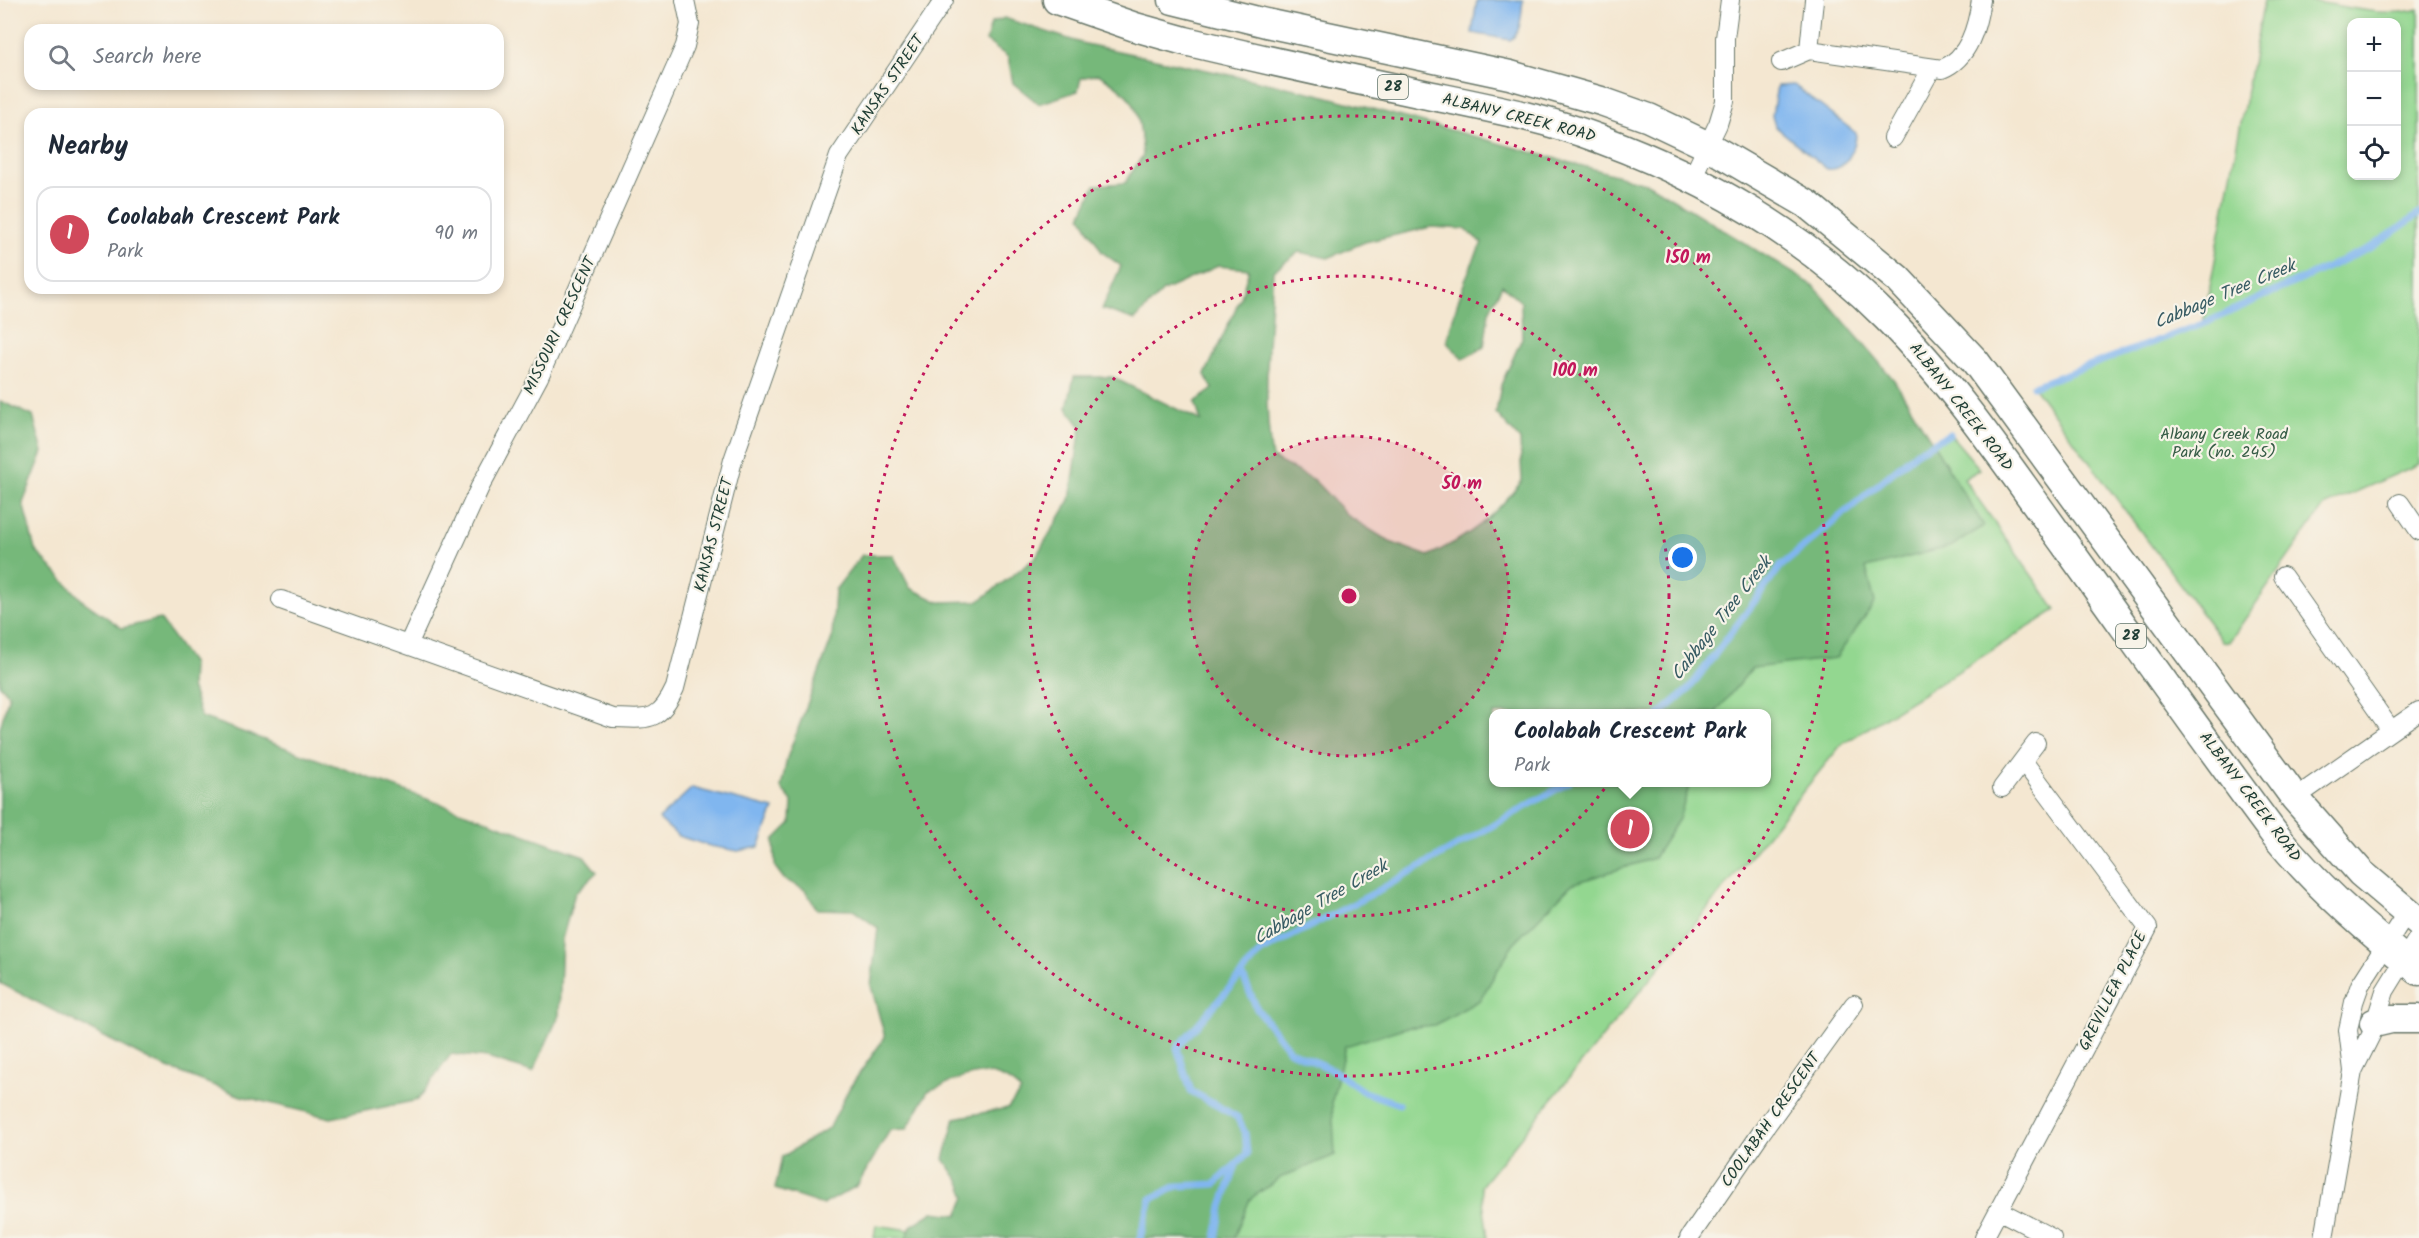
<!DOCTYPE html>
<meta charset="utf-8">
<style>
:root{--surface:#fff;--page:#f6f6f7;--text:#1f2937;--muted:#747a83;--line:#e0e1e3;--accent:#d1495b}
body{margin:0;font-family:Kalam,sans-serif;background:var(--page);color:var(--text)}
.controls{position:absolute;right:18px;top:18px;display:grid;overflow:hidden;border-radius:12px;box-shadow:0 3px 9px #0003}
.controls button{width:54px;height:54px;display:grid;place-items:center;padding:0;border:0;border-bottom:2px solid var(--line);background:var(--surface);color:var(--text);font:30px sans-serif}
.you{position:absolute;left:1683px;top:558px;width:21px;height:21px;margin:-15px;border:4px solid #fff;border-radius:50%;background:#1a73e8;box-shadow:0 0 0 9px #1a73e833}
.badge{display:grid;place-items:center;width:39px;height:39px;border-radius:50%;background:var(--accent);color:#fff;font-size:20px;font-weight:700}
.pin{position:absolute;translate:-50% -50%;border:3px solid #fff;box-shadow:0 2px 6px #0006}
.popup{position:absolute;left:1489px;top:709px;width:282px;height:78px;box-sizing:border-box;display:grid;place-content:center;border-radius:12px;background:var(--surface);filter:drop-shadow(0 2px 4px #0005);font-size:20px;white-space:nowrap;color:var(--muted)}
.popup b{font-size:22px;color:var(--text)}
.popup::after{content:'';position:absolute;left:50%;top:100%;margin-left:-12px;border:12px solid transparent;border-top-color:var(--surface)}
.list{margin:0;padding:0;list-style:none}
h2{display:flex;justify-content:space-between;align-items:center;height:78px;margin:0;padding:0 24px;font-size:26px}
h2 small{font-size:20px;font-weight:400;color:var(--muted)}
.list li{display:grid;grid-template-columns:39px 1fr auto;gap:18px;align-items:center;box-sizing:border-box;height:96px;margin:0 12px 12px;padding:0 12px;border:2px solid var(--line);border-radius:18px}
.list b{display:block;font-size:22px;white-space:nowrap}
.list p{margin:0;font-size:20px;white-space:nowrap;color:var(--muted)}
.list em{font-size:20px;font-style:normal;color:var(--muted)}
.icon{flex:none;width:33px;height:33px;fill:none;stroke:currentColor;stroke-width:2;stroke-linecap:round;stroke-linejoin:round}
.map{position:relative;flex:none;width:2419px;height:1238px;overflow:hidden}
.search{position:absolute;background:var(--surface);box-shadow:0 3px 9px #0003;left:24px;top:24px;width:480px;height:66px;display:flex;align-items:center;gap:15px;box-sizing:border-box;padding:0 21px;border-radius:18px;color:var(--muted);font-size:22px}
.panel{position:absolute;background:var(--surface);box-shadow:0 3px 9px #0003;left:24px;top:108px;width:480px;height:186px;border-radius:18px}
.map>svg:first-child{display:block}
</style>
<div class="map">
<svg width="2419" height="1238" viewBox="0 0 2419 1238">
<rect width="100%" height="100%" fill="#f7f3e8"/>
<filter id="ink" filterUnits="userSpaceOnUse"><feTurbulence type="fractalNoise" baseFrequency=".0167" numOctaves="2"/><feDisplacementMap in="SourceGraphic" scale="12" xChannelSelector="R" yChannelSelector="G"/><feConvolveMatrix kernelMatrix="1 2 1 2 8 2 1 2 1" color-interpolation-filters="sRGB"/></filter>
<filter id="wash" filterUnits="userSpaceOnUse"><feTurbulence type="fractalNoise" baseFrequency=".008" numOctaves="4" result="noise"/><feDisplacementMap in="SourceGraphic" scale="24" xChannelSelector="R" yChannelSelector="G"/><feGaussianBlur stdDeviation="1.35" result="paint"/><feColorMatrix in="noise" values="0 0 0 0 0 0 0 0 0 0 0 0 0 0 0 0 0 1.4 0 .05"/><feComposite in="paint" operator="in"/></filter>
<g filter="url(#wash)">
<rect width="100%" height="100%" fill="#f4e7d1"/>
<path fill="#93d790" stroke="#598a62" stroke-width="1.5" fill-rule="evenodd" d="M2264,0C2276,0 2289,0 2302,0C2341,4 2380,19 2419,9V464L2324,506L2229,642L2222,641L2033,386L2203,324ZM2352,22H2396V176H2352Z
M1950,434L1980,469L1964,479L2056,610L1841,745L1481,1186L1488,1238H1140L1569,783L1766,782V714L1660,713L1918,451Z
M876,1225L962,1238H874Z"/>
<path fill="#76b87a" stroke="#4a7a57" stroke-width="1.5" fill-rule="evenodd" d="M1004,18L1081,43L1314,93L1649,184L1814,286L1894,380L1984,526L1952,546L1866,568L1875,602L1836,658L1752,668L1715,713L1494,714V782L1690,783L1679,819L1654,858L1572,884L1513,944L1480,1000L1435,1025L1404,1028L1345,1046L1332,1101L1335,1155L1282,1177L1250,1199L1234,1238H907L911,1226L933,1212L958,1215L966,1197L960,1182L944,1159L955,1118L1008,1108L1021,1091C989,1060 964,1078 928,1091L907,1129L890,1130L857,1186L823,1205L775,1189L782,1157L830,1127L850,1087L885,1037L871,986L878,928L853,910L817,909L805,890L784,879L775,867L774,840L791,823L792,801L781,788L787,758L832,638L835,590L862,555H893L910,588L939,602L979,601L1035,558L1070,500L1081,427L1067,408L1074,377H1112L1201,421L1195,402L1213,389L1205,375L1241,297L1249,269L1218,266L1163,291L1135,320L1102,309L1121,266L1102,252L1081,216L1095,185L1125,183L1143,155C1138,110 1140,98 1098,74L1081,78L1078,91L1039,104L1013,83L1008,57L986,41L991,23ZM1431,227L1465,229L1482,243C1465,275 1455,307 1447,342L1463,359L1484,347L1489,312L1502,285L1521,302L1522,338L1501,385L1496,413L1520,440L1522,481C1493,518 1470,536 1428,556L1390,542L1348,516L1314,480L1272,458C1262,396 1269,334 1273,271L1299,252L1328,258L1365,242Z
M0,401L33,416L43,452L23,503L35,550L83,601L122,628L160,619L192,664L191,687L201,717L584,856L597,872L575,893L562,939L559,1015L533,1072L487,1058L451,1054L418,1100L331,1118L241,1096L153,1062L0,983V728L9,695L0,685Z"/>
<path fill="#80b6ef" stroke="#507a92" stroke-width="1.5" d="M1477,0H1523C1521,13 1522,33 1510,40L1472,33Z
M1794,85L1856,133C1856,148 1846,172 1827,169L1775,126L1772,116L1777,86Z
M692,788L774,809L759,847L738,851L710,846L678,836L659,819Z"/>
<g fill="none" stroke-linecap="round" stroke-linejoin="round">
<path stroke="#80b6ef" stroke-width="7" d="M2033,386L2203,324L2372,247L2419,214
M1660,714L1689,689L1781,566L1918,451L1950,434
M1242,974L1257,1009L1290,1051L1333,1070L1364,1092L1399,1104
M1140,1238L1151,1199L1177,1186L1215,1184L1247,1154L1245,1133L1237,1117L1191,1091L1177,1048L1261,952L1376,892L1569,782
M1216,1238L1222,1206L1236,1165"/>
</g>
</g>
<g filter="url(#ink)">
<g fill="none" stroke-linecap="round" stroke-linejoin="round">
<g stroke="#6a786b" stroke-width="20">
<path id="minor" d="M1814,0L1809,50L1942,69C1969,58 1977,27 1981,0
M1781,62L1809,50
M1893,138L1932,68
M1692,178L1718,124L1725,101V38L1730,0
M2400,503L2419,531
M2283,576L2391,730
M281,600L613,718C648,719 659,723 675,688L733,460L839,156L944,0
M408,645L480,487L539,377L685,46L690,24L685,0
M2002,788L2036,743
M2295,798L2419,711
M2353,1071L2371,1035L2385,991L2419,936
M2000,1211L2052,1238
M1689,1238L1761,1133L1854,1004
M1984,1238L2148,928L2023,761
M2324,1238L2353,1071L2348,1030L2354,1002L2360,985L2407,912"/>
</g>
<g stroke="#6a786b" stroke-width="31">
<path id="primary" d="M1057,0L1135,27L1185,41C1266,60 1347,78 1428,95C1486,107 1545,118 1600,139C1706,178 1807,237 1887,318C1956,387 2010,469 2067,547C2136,643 2204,740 2275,835C2317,886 2367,931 2419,971
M1173,0L1266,23L1510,75L1601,101L1649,118L1708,146L1807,204L1898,279L1975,361L2295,798L2361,873L2419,922
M2374,1023L2391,1019H2419"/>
</g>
<use href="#minor" stroke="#fff" stroke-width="18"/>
<use href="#primary" stroke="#fff" stroke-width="28"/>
</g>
</g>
<circle cx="1349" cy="596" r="160" fill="#c2185b" fill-opacity=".12"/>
<g fill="none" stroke="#c2185b" stroke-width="3" stroke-dasharray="3 6">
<circle cx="1349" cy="596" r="160"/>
<circle cx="1349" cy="596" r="320"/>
<circle cx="1349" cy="596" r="480"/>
</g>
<g text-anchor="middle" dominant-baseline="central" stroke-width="4.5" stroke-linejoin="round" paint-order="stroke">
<g fill="#f7f3e8" stroke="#60746a" stroke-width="1.5">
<rect x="1378" y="75" width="30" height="24" rx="4.5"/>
<rect x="2116" y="624" width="30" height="24" rx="4.5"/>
</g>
<g font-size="15" font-weight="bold" fill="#1f3d34">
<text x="1393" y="87">28</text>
<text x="2131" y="636">28</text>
</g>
<g font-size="16" fill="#1f3d34" stroke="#f7f3e8">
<text transform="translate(888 85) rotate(-56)">KANSAS STREET</text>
<text transform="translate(1519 118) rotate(14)">ALBANY CREEK ROAD</text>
<text transform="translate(560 326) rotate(-65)">MISSOURI CRESCENT</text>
<text transform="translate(1961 407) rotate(52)">ALBANY CREEK ROAD</text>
<text transform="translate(714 535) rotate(-76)">KANSAS STREET</text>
<text transform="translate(2250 797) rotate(53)">ALBANY CREEK ROAD</text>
<text transform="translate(2113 991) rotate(-63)">GREVILLEA PLACE</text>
<text transform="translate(1771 1120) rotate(-55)">COOLABAH CRESCENT</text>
</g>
<g font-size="16" fill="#365c46" stroke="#f7f3e8">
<text x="2224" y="434">Albany Creek Road<tspan x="2224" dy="18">Park (no. 245)</tspan></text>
</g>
<g font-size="18" font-style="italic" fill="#375b63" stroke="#f7f3e8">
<text transform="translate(2225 295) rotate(-23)">Cabbage Tree Creek</text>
<text transform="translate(1722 619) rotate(-52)">Cabbage Tree Creek</text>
<text transform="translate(1321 903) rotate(-30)">Cabbage Tree Creek</text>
</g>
</g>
<circle cx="1349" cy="596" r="9" fill="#c2185b" stroke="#f7f3e8" stroke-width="3"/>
<g font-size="18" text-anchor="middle" font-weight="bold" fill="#c2185b" stroke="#f7f3e8" stroke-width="4.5" stroke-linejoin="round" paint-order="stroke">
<text x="1688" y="263">150 m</text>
<text x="1575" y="376">100 m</text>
<text x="1462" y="489">50 m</text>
</g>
</svg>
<div class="controls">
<button>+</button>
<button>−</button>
<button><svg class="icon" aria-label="locate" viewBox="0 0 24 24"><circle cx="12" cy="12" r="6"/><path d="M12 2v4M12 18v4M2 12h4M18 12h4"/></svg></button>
</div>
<div class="you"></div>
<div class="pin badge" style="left:1630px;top:829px">1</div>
<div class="popup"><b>Coolabah Crescent Park</b>Park</div>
<div class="search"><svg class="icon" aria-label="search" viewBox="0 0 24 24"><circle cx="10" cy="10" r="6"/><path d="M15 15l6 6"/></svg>Search here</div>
<section class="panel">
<h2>Nearby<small></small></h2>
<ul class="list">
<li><span class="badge">1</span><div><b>Coolabah Crescent Park</b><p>Park</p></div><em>90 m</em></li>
</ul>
</section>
</div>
